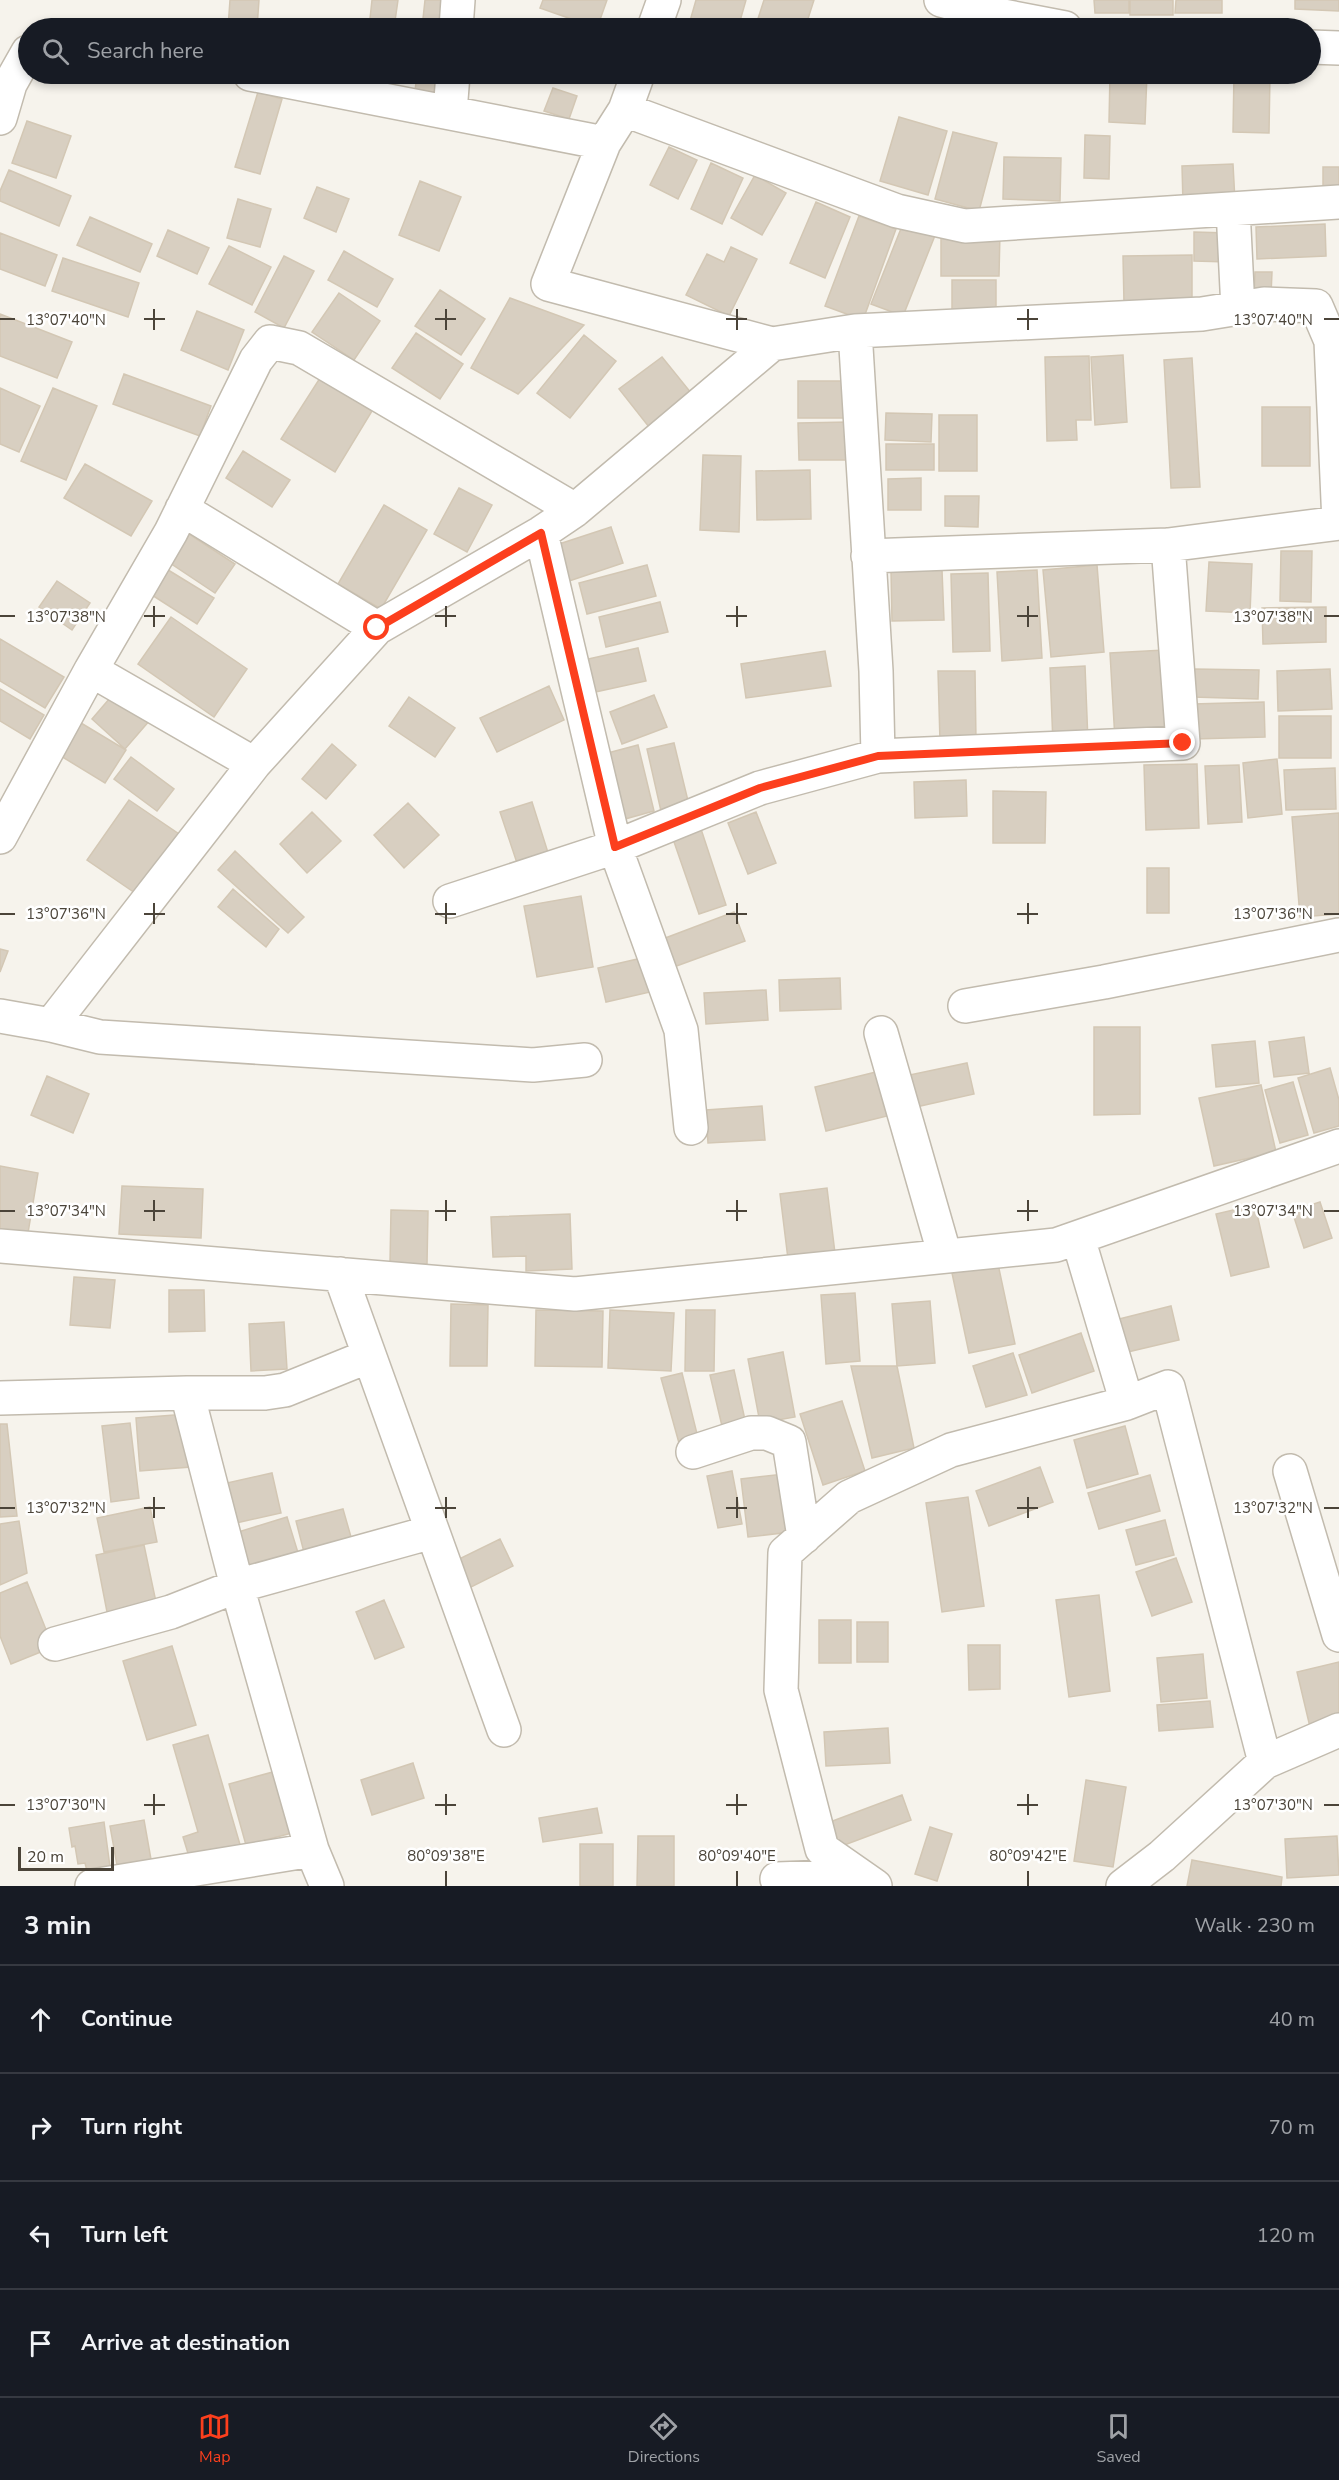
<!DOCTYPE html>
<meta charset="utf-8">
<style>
:root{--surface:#171b24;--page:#242831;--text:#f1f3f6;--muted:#9ea1a6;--line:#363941;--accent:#fc3f1d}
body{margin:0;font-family:"Nunito Sans",sans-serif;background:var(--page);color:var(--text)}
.scale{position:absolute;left:18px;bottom:15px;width:96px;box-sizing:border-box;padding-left:6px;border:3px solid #4b4439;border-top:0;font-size:16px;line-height:21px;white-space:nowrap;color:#4b4439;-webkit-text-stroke:4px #fff;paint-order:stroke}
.stop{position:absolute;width:18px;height:18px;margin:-14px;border:4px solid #fc3f1d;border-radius:50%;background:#fff}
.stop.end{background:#fc3f1d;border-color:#fff;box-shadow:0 2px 6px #0008}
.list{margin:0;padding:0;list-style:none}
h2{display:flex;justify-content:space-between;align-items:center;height:78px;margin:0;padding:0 24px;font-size:26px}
h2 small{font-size:20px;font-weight:400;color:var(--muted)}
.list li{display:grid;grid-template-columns:39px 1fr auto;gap:18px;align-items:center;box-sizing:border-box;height:108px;padding:0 24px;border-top:2px solid var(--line)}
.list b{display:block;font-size:22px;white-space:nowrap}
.list em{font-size:20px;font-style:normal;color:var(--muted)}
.icon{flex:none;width:33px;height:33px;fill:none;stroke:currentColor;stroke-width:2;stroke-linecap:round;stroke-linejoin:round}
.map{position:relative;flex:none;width:1339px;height:1886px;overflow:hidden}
.search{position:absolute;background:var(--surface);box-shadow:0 3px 9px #0003;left:18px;right:18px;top:18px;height:66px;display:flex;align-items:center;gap:15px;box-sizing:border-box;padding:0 21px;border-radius:33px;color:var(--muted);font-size:22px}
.sheet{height:510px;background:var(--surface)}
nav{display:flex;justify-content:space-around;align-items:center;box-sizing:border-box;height:84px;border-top:2px solid var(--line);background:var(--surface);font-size:16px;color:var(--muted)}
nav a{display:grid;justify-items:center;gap:3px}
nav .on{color:var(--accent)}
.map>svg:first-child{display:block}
</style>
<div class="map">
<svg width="1339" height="1886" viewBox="0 0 1339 1886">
<rect width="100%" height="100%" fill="#f6f3ec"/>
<path fill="#d8cfc1" stroke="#d3c7b4" stroke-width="1.5" d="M230,0H259L257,28H228Z
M372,0H398L394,28H369Z
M425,0H450L447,28H422Z
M543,0H607L597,28L540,8Z
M696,0H746L738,28H714L690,21Z
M764,0H814L805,28H755Z
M1094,0H1129V13H1095Z
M1130,0H1173V15H1130Z
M1176,0H1222V13H1175Z
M1295,0H1339V11L1295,9Z
M363,74H389L387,86L361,82Z
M417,74H442L440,94L415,91Z
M1110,74H1147L1145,124L1109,122Z
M1234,74H1270L1269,133L1233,132Z
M553,88L577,96L569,119L544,111Z
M258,92L282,99L260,174L235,167Z
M899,117L947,131L928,195L880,181Z
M27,121L71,136L56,178L12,163Z
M953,132L997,143L979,211L935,199Z
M1085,135L1110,136L1109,179L1084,178Z
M669,147L697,160L678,199L650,185Z
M1004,157L1061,158L1060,201L1003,199Z
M711,163L743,178L722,224L691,209Z
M1233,164L1235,201L1183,203L1182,166Z
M1323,167H1339V200L1323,201Z
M9,170L71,196L59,226L0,201V191Z
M755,175L786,193L762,235L731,218Z
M420,181L461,197L439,251L399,235Z
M317,187L349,199L336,232L304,218Z
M238,199L271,209L260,247L227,238Z
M816,202L850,217L825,278L790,263Z
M859,216L896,229L863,320L825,306Z
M906,216L938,228L903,316L871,304Z
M90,217L152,244L140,272L77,245Z
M1325,224L1326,256L1257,259L1256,227Z
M168,230L209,248L197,274L157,256Z
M941,232H1000L999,276H941Z
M1194,232L1228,233V262L1194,261Z
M0,233L57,255L45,286L0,269Z
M229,246L271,267L252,305L209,284Z
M731,247L757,259L729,316L686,295L707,254L724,262Z
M344,251L393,279L377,307L328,280Z
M1192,255V303L1124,304L1123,256Z
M284,256L314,271L284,328L255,312Z
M63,258L139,283L128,317L52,291Z
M1255,272H1272L1271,295H1254Z
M952,280H996V315H952Z
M440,290L485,319L461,355L415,326Z
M339,293L380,321L354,360L312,332Z
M510,298L584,325L518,394L471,368Z
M197,311L244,330L228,370L181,350Z
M0,314L72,342L57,378L0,356Z
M416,333L463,364L440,399L392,368Z
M584,335L616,361L570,418L537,393Z
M1123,355L1127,422L1095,425L1091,357Z
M1089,356L1091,420H1076L1077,440L1047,441L1045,357Z
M662,357L692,394L649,427L619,389Z
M1192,358L1200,487L1171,488L1164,360Z
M124,374L211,406L200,436L113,404Z
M320,378L372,411L335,472L281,439Z
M798,381H846V418H798Z
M0,388L40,406L19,452L0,444Z
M53,388L97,406L66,480L21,461Z
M1262,407H1310V466H1262Z
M886,413L932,414L931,442L885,440Z
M939,415H977V471H939Z
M849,422V460H799L798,423Z
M886,444H934V470H886Z
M243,451L290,480L272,507L226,478Z
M703,455L741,456L739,532L700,530Z
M85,464L152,501L131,536L64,498Z
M810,470L811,519L757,520L756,471Z
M921,478V510H888V479Z
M459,488L492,505L467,552L434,534Z
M945,496H979L978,527L945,526Z
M384,505L427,530L381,609L338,584Z
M611,527L623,563L569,581L556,545Z
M183,530L235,564L215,593L164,559Z
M1281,551H1312L1311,602L1280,601Z
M1209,562L1252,564L1250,613L1206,611Z
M160,565L214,598L197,624L144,590Z
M647,565L656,596L587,614L579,583Z
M1097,565L1104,652L1051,657L1043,570Z
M942,570L944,620L892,621L891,571Z
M1037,570L1042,658L1002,661L997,572Z
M988,573L990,651L953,652L951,574Z
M57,581L90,603L72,630L39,607Z
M660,602L668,632L606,647L599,617Z
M1326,607V642L1263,644L1262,608Z
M171,617L247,669L214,717L138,664Z
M0,639L64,677L45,708L0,681Z
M638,648L646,681L586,694L579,661Z
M1164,650L1168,737L1115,740L1110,653Z
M825,651L831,686L746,698L741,664Z
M1085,666L1088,742L1053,744L1050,668Z
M1193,669L1259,670L1258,699L1193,697Z
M1330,669L1332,709L1278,711L1277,671Z
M938,671H975L976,741H940Z
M549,686L564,720L497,752L480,718Z
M0,689L44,715L30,739L0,721Z
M116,691L150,720L125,749L92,719Z
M654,695L667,727L622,744L610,712Z
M409,697L455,728L435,757L389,726Z
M1264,702L1265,737L1194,739L1193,704Z
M1279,716H1331V758H1279Z
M71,717L126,750L105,783L51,750Z
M674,743L689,805L661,811L647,749Z
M332,744L356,765L326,799L302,779Z
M638,745L654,811L618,821L600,755Z
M131,757L174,789L157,811L114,779Z
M1277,759L1282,814L1248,818L1243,763Z
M1197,764L1199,828L1146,830L1144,765Z
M1239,765L1242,822L1208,824L1205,766Z
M1335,768L1336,809L1286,810L1284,770Z
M966,780L967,816L915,818L914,782Z
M993,791L1046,792L1045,843H993Z
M129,800L179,834L138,895L87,860Z
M532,802L550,859L519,869L500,812Z
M408,803L439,835L404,868L374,835Z
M312,812L341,841L307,873L280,844Z
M756,812L776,863L748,874L728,823Z
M1339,813V914L1300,917L1292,817Z
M701,829L726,905L699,914L673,839Z
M235,851L304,917L288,933L218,870Z
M1147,868H1169V913H1147Z
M233,889L279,929L266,947L218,907Z
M581,896L593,967L537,977L524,906Z
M734,912L745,941L671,968L660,940Z
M0,949L8,951L0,972Z
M642,958L650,992L606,1002L598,968Z
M840,978L841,1009L780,1011L779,980Z
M766,990L768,1020L706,1024L704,993Z
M1094,1027H1140V1114L1094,1115Z
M1304,1037L1309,1073L1274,1077L1269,1042Z
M1255,1041L1259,1083L1216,1087L1212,1045Z
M967,1063L974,1094L907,1109L900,1077Z
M1330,1068L1339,1100V1126L1314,1133L1298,1078Z
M876,1072L887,1116L826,1131L815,1087Z
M47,1076L89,1094L73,1133L31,1115Z
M1293,1082L1308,1135L1280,1143L1265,1090Z
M1261,1085L1276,1152L1214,1166L1199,1098Z
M762,1106L765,1140L708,1143L706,1110Z
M0,1166L38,1173L28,1233L0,1229Z
M122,1186L203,1189L201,1238L119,1234Z
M827,1188L835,1253L788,1259L780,1194Z
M1320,1202L1332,1238L1304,1248L1292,1211Z
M1255,1205L1269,1267L1231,1276L1216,1214Z
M391,1210L428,1211L427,1264L390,1263Z
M570,1214L572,1269L526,1271V1256L493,1257L491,1217Z
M998,1264L1015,1344L969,1353L952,1273Z
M74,1277L115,1280L110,1328L70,1325Z
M169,1290H204L205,1331L169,1332Z
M855,1293L860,1361L826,1364L821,1295Z
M930,1301L935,1363L897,1366L892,1304Z
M451,1304L488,1305L487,1366H450Z
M1171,1306L1179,1340L1119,1354L1111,1321Z
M536,1310L603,1311L602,1367L535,1366Z
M610,1310L674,1313L671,1371L608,1368Z
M686,1310H715L714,1371H685Z
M284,1322L287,1369L251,1371L249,1324Z
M1081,1333L1094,1371L1032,1393L1019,1355Z
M783,1352L795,1417L760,1423L748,1359Z
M1013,1353L1027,1395L986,1407L973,1366Z
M851,1366H897L914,1448L872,1458Z
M734,1370L745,1420L722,1426L710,1375Z
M682,1373L698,1438L679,1443L661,1378Z
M842,1401L865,1471L823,1485L800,1414Z
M187,1414L191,1467L140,1471L136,1418Z
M130,1423L139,1498L111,1502L102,1426Z
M0,1424H7L17,1516L0,1517Z
M1125,1426L1138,1474L1087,1488L1074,1440Z
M1040,1467L1053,1502L989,1526L976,1491Z
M732,1471L742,1524L718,1528L707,1476Z
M272,1473L281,1513L227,1525L218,1485Z
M784,1474L791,1532L748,1537L741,1479Z
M1150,1475L1160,1511L1099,1529L1088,1493Z
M968,1497L984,1606L942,1612L926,1503Z
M150,1507L157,1542L104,1552L97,1518Z
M343,1509L355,1551L307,1564L296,1521Z
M287,1517L299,1556L247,1571L235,1533Z
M1165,1520L1174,1555L1136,1565L1126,1530Z
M19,1521L27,1573L0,1585V1524Z
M500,1539L513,1566L471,1587L457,1560Z
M144,1545L157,1607L108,1617L96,1555Z
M1176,1558L1192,1602L1152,1616L1136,1572Z
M27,1582L53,1647L11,1664L0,1636V1593Z
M1099,1595L1110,1691L1069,1697L1056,1600Z
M384,1600L404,1647L375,1659L356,1612Z
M819,1620H851V1663H819Z
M857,1622H888V1662H857Z
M968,1645H1000V1689L969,1690Z
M172,1646L196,1725L147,1740L123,1661Z
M1203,1654L1207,1698L1161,1702L1157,1658Z
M1339,1662V1720L1310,1727L1297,1672Z
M1210,1701L1213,1727L1159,1731L1157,1705Z
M888,1728L890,1763L826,1766L824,1732Z
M208,1735L241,1848L191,1863L183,1837L198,1832L173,1745Z
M413,1763L424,1798L372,1815L361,1780Z
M280,1770L296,1832L246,1845L229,1784Z
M1086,1780L1126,1787L1113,1867L1074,1861Z
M902,1795L911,1820L839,1847L830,1822Z
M597,1808L602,1833L543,1842L539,1818Z
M144,1820L152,1865L118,1871L110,1826Z
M104,1822L110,1867L87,1871L85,1863L78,1864L75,1846L72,1847L69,1828Z
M930,1827L952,1834L937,1881L915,1874Z
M638,1836H674V1886H637Z
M1337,1836L1339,1875L1287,1878L1285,1839Z
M580,1844H613V1886H580Z
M1192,1860L1282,1877L1281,1886H1187Z"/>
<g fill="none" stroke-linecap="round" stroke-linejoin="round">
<g stroke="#c2bbae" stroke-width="36">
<path id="minor" d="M941,0L993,14L1065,28
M456,28L458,0
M654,28L664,0
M1310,47L1339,48
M250,74L604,143
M625,110L897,211L965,226L1339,202
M450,112L453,74
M0,118L10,84L28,52
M1233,209L1238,309
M855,331L1202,314L1264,304L1316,306L1331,341L1339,523L1168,545L868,556
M772,344L855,331L876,671L878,756
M182,509L377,628
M541,533L615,847L681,1030L691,1128
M91,670L254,764
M0,837L91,670L171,532L256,360L270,342L299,348L575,510
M450,901L615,847L760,788L878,756L1183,743L1168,545
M965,1006L1104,982L1339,935
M0,1016L51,1025L100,1037L533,1065L585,1060
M51,1025L254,764L377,628L541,533L575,510L772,344L548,284L604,143L625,110L638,74
M881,1033L945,1256
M1078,1238L1127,1403
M0,1246L575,1294L1056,1245L1339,1146
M340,1274L504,1730
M187,1393H265L285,1390L369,1356
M0,1398L187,1393L237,1586L432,1532
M693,1452L751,1433H767L789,1442L804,1537
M1290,1471L1339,1635
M55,1644L171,1612L237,1586L312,1850
M777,1879L860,1876
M92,1886L312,1850L327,1886
M875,1886L822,1849L781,1690L785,1553L849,1497L951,1450L1127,1403L1168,1387L1265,1762
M1123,1886L1162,1856L1265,1762L1339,1730"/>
</g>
<use href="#minor" stroke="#fff" stroke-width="33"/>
</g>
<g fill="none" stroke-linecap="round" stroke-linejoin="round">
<path stroke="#fc3f1d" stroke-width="8" d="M377,628L541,533L615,847L760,788L878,756L1183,743"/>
</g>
<path fill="none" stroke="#4b4439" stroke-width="2" d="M154,309V330M446,309V330M737,309V330M1028,309V330M0,319H15M144,319H165M435,319H456M726,319H747M1017,319H1038M1324,319H1339M154,606V627M446,606V627M737,606V627M1028,606V627M0,616H15M144,616H165M435,616H456M726,616H747M1017,616H1038M1324,616H1339M154,903V924M446,903V924M737,903V924M1028,903V924M0,914H15M144,914H165M435,914H456M726,914H747M1017,914H1038M1324,914H1339M154,1200V1221M446,1200V1221M737,1200V1221M1028,1200V1221M0,1211H15M144,1211H165M435,1211H456M726,1211H747M1017,1211H1038M1324,1211H1339M154,1497V1518M446,1497V1518M737,1497V1518M1028,1497V1518M0,1508H15M144,1508H165M435,1508H456M726,1508H747M1017,1508H1038M1324,1508H1339M154,1794V1815M446,1794V1815M737,1794V1815M1028,1794V1815M0,1805H15M144,1805H165M435,1805H456M726,1805H747M1017,1805H1038M1324,1805H1339M446,1871V1886M737,1871V1886M1028,1871V1886"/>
<g font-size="15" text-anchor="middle" fill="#4b4439" stroke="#fff" stroke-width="5" stroke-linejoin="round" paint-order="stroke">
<text x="66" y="325">13°07'40"N</text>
<text x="1273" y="325">13°07'40"N</text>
<text x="66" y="622">13°07'38"N</text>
<text x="1273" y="622">13°07'38"N</text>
<text x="66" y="919">13°07'36"N</text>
<text x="1273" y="919">13°07'36"N</text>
<text x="66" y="1216">13°07'34"N</text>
<text x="1273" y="1216">13°07'34"N</text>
<text x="66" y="1513">13°07'32"N</text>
<text x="1273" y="1513">13°07'32"N</text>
<text x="66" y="1810">13°07'30"N</text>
<text x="1273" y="1810">13°07'30"N</text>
<text x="446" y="1861">80°09'38"E</text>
<text x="737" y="1861">80°09'40"E</text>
<text x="1028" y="1861">80°09'42"E</text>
</g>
</svg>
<div class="scale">20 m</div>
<div class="stop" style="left:377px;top:628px"></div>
<div class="stop end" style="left:1183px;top:743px"></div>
<div class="search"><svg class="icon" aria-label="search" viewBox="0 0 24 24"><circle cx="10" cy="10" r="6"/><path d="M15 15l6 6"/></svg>Search here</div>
</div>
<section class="sheet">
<h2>3 min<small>Walk · 230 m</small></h2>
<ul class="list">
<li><svg class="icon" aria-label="ahead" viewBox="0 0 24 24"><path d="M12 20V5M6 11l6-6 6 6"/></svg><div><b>Continue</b></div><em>40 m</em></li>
<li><svg class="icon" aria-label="right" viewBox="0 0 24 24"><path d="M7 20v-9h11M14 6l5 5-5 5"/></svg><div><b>Turn right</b></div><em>70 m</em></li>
<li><svg class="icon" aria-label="left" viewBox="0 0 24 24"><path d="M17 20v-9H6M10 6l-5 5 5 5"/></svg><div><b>Turn left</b></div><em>120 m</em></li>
<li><svg class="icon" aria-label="arrive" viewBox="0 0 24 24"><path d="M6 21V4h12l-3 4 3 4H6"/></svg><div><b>Arrive at destination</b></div></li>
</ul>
</section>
<nav>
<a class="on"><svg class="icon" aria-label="map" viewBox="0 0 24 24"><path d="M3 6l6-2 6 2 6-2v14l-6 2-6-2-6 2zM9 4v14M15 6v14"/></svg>Map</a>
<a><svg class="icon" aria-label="directions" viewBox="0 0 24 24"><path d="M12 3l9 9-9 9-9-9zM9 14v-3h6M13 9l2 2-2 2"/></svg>Directions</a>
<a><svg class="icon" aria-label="saved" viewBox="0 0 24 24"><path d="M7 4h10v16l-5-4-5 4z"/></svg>Saved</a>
</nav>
